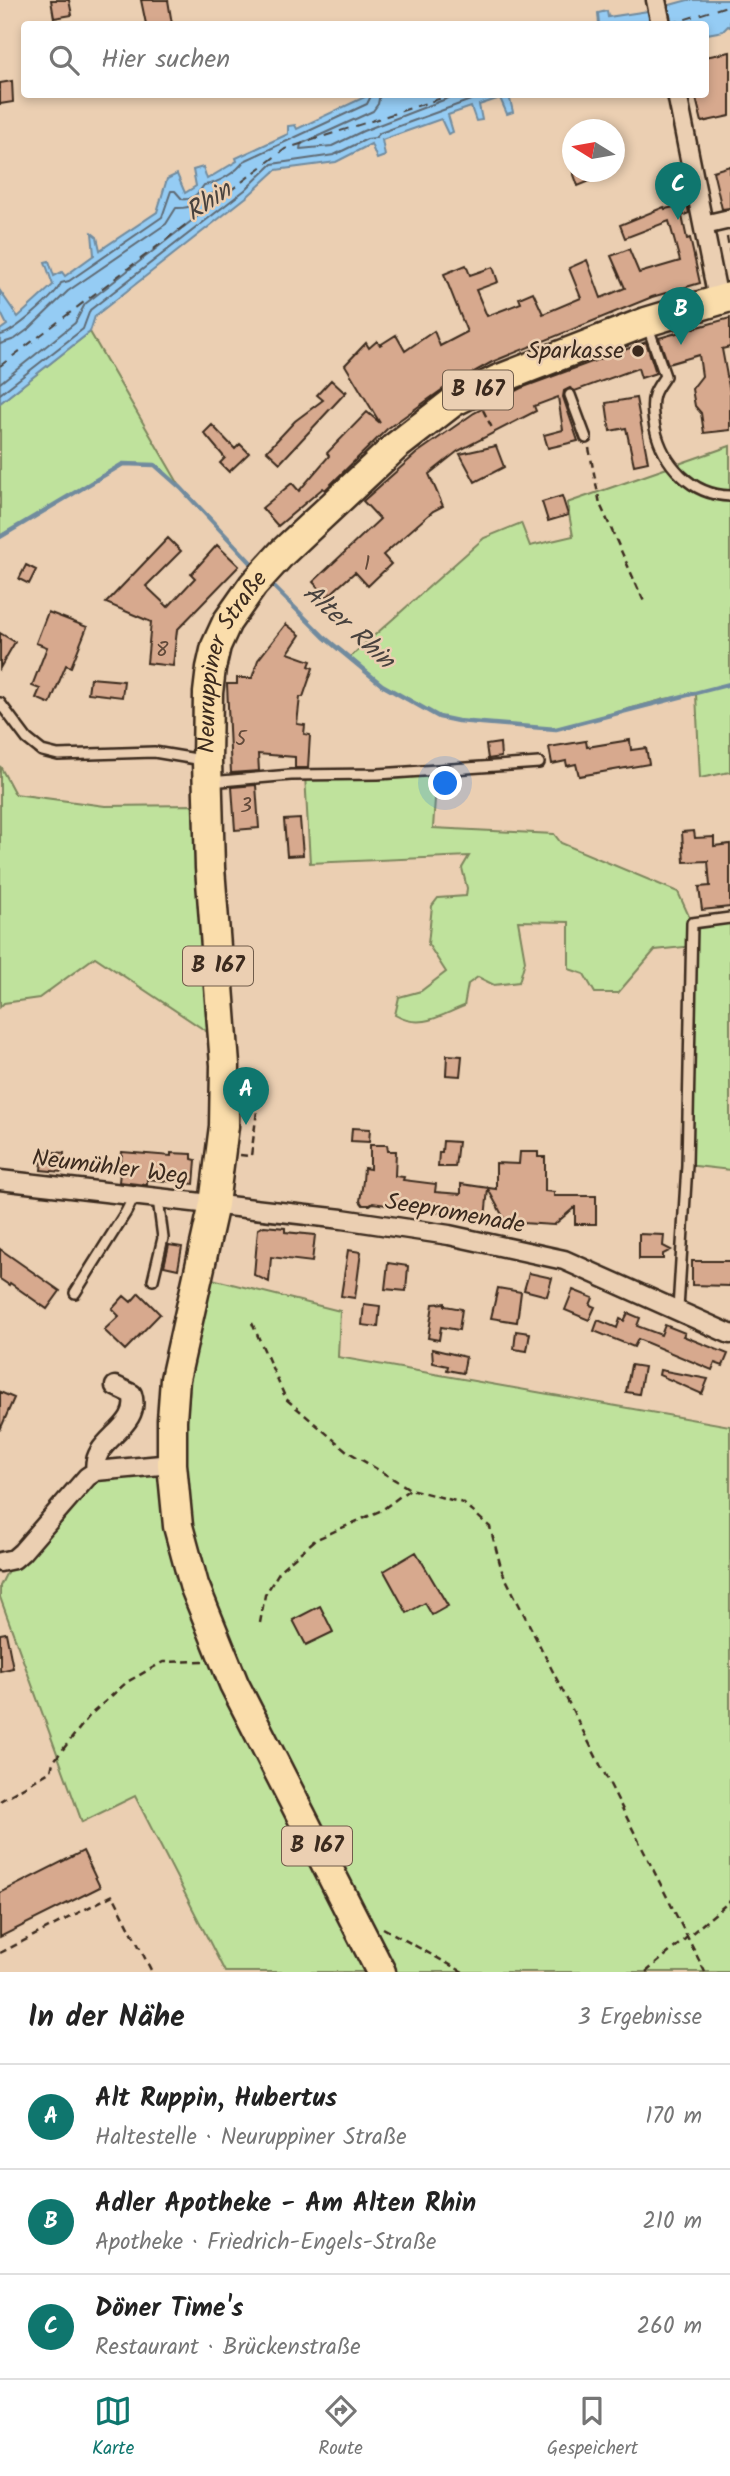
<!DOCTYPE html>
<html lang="de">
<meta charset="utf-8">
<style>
:root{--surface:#fff;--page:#f6f6f6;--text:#222;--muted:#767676;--line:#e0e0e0;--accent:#0f766e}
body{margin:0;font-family:Kalam,sans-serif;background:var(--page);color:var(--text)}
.compass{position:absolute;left:562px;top:119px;width:63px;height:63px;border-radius:50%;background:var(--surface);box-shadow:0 4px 10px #0003;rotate:281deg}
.you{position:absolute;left:446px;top:784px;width:24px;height:24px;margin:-18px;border:5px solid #fff;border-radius:50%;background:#1a73e8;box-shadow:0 0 0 10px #1a73e833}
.badge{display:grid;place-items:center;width:46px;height:46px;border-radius:50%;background:var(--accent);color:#fff;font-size:23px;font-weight:700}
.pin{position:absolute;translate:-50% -58px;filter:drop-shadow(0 2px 4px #0008)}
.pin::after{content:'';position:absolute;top:37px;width:24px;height:21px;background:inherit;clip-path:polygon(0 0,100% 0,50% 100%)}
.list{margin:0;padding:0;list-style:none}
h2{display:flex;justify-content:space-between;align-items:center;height:91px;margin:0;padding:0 28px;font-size:30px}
h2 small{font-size:23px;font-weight:400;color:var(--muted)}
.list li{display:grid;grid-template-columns:46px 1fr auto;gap:21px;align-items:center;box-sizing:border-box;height:105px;padding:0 28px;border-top:2px solid var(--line)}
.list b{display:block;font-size:26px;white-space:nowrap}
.list p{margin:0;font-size:23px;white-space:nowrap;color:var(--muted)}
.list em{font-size:23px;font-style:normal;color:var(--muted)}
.icon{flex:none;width:38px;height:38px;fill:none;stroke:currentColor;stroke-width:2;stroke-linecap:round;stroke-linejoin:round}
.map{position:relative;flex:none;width:730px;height:1972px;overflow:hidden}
.search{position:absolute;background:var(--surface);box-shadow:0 4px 10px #0003;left:21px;right:21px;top:21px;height:77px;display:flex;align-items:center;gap:18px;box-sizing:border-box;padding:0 24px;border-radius:7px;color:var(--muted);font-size:26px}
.sheet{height:406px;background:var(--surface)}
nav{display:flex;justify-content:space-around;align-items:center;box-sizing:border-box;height:98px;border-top:2px solid var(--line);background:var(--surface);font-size:19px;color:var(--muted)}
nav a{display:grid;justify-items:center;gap:4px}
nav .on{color:var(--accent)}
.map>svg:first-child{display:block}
</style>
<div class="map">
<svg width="730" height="1972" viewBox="0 0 730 1972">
<rect width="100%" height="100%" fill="#ebcfb2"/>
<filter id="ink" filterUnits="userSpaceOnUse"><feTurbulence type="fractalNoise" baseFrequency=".0143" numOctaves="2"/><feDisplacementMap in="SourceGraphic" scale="14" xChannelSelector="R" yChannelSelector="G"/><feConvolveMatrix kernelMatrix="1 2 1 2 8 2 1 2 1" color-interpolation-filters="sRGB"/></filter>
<g filter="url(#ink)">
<path fill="#bfe29c" stroke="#7d865d" stroke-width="2" d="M90,332L181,488L155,465L123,464L0,536V403Z
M730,446V772L700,778L696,694L665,699L556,729L458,721L439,717L382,685L349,658L484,538L521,523L530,546L573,536L567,503Z
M0,766L15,794L105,806L194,805L209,1033L95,957L39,998L4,1003L0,1007Z
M437,770L433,828L554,834L561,843L678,892L692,923L730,919V1170L687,1165L693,946L655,950L618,993H595L584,974L569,969V922L518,921L525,961L519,982L494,985L478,977L468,984L464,1006C439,1016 421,1030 395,1015L399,997L421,991L446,972L428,944L432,906L438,898L466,896L467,888L462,868L469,856L310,863L305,775Z
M208,1278L340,1311L338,1357L730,1426V1972H225L135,1796L82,1822L0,1597V1586L11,1564L89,1480L110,1470L179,1475L181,1422Z"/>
<path fill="#95ccf4" stroke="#718b9e" stroke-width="2" d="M688,0H730V27L728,26L723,31L707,34L706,24H599L598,13L607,11L608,17L648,11Z
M371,94L509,95L513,112L507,114L500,98L479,105L482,120L476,121L471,107L448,115L453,132L448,134L441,119L382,140L385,156L377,159L371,144L336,162L276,170L249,195L95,316L90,332L0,403V330L7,325L0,311V291L18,317L53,285L45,262L49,261L54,276L62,272L65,276L94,255L92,233L97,237L100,250L157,212L167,179L177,174L185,193L196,186L193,170L203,167L207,179L237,161L236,158L288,134V126L295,125L297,129Z"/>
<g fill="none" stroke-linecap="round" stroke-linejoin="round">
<path stroke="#5f6b74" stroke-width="2" d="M380,94L378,104L373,111L301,144L300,149L332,146L363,131L459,94
M0,335C12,334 56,296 61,283L69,281L162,217L171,191H175L182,199C191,201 199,193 204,185C217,184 237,172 244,161L367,104L372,94
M0,344L15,339L30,328L68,291L166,224L176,208C197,209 205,197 223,187L226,189V194L85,304L75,323L0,383
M0,394L83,329L90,310L245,190L272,164L334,155L367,139L375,138L380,133L487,94"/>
<path stroke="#718b9e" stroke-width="4.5" d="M0,537L123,464L155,465L181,488L255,567
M268,581L324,637L382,685L439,717L458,721L556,729L730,684"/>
<path stroke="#48423e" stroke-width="2" stroke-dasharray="9 7" stroke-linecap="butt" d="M670,24L730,5
M0,366L285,149L454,94"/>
</g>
<path fill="#d7a98e" stroke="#3b2a1e" stroke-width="2" d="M51,0H69L72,15L54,18Z
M141,0H168L172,24H146Z
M730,52V116L702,122L695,94H705V57Z
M12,81L13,102L0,104V83Z
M730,166V208L722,209L713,171Z
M573,172H612L578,186Z
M687,204L689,213L682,216L687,239L690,238L700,283L652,297L492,362L443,389L387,429L325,490L323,488L278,526L262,508L292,483L299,491L329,456L327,453L367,412L380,423L345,365L366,343L369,348L377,341L380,345L396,335L405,351L434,331L440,346L467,332L444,274L466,265L470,275L493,267L498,282L476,290L487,316L521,303L519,298L533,292L543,314L581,298L569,268L587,260L601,298L625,288L611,256L629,249L639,273L680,261L669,221L625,238L620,225L664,207L665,209Z
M730,318V347L722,349L730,392V430L704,433L701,413L695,406L692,389L702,376L699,355L668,364L659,338Z
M646,342L656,373L641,378L638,368L575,391L570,388L564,391L563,397L578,441L548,448L544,435L563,430L558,397L534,406L536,411L458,451L429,474L443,506L433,511L383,555L391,564L368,586L355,572L327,597L313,582L380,519L363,501L417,453L474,413L521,388Z
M331,380L344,392L347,391L280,463L267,451L295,421L323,400L317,395Z
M636,398L648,462L634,465L626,428L610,431L606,403Z
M212,425L235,449L240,444L249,453L229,472L220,463L225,458L204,433Z
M496,446L504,467L475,482L460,454Z
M562,496L568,515L548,521L542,502Z
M168,538L181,551L146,586L168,607L195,578L191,574L217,545L239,566L177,630L173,666L147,663L151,622L106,603Z
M26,565L36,570L29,584L19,579Z
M48,612L87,627L71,667L66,665L50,704L36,698L40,689L32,686L47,647L36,643Z
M286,624L300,635L288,653L311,661L309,666L313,668L303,697H300L297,724L305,725L304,734L310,735L308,768H295V757L258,754L259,771L231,773L227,684H237V678H252L258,660Z
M0,633L15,642L0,668Z
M90,678L124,681L122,697L88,693Z
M630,740L631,750L646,748L649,764L579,776L576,764L567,766L566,761L552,764L549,747L586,741L587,747Z
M500,743L501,757L488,759L486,745Z
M256,785L259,828L235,830L232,787Z
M300,819L303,855L287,856L284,820Z
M694,831L695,838L714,837V846L730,844V907L702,910L699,887L710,886L708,861L684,862L682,832Z
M447,1055L462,1056L460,1076L446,1075Z
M352,1128L370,1129L369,1142L351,1141Z
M443,1141L458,1142L455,1167H438L439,1152H442Z
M370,1145H387L388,1151H396L395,1176L404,1177L403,1180L436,1184L435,1192L461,1194V1184L496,1189V1163L519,1164L520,1152H538V1157H545V1191L554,1192V1196H596V1224H575V1207L554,1225L506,1222L488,1189L485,1218L467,1216V1211L442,1209L441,1213L373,1203L370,1205H363L360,1201L363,1181L364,1168L370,1169Z
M43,1151L64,1153L62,1172L41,1170Z
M122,1152L171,1156V1153L192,1154V1159L196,1160L194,1184L147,1179V1185L119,1182Z
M264,1226L285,1228V1232L315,1235L312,1262L271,1257L269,1282L254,1275L258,1229Z
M639,1234L664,1235L663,1246L671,1250L663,1254V1259H639Z
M169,1245L182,1247L178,1269L164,1266Z
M0,1249L60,1291L47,1309L10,1283L9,1285L0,1279Z
M348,1250L361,1252L355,1298L341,1296Z
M692,1261H730V1286L692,1285Z
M388,1263L408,1266L406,1291L385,1289Z
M529,1273L552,1278L547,1296L524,1290Z
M498,1288L521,1292L517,1322L491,1318Z
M573,1290L593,1298L590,1305L595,1307L589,1320L565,1310Z
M139,1293L160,1314L125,1350L104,1330L119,1316L112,1309L124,1296L131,1302Z
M445,1303V1306L462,1309L459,1330L441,1327L439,1340L428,1338L433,1304Z
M364,1304L380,1306L378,1327L362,1325Z
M628,1313L640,1318L637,1326L661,1335L665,1325L685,1333L683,1336L728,1354L723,1366L715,1363L712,1370L638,1339L634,1347L594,1331L598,1320L617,1328L620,1319L624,1321Z
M516,1331L530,1333L527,1351L514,1349Z
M432,1349L466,1357L463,1373L447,1370L448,1366L433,1363Z
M631,1365L644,1367L639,1394L626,1392Z
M660,1370L708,1379L702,1394L659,1375Z
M0,1392L14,1398L0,1430Z
M416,1552L448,1606L432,1615L425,1603L407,1613L384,1571Z
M320,1606L333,1632L306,1645L293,1620Z
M6,1633L13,1668L0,1671V1634Z
M83,1851L100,1887L0,1937V1893Z"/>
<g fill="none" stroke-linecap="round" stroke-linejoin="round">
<g stroke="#3b2a1e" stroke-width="14">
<path id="service" d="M648,327L665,376C662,381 656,388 654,395C651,404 653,418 655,428C663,464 691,495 730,496
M570,395L586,438
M0,703L27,739L42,751L58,755L154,752L202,760
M210,782L291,775L378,774L539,763
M153,1280L163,1238L158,1199
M75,1293L126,1212L134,1196
M678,1309L687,1165L692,923L730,918"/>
</g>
<g stroke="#3b2a1e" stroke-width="23">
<path id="minor" d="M656,0L661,24
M677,94L718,299
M704,225L730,219
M0,1180L342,1219L449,1235L564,1260L730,1334
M96,1471C89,1440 143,1428 132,1394L115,1386
M0,1562L14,1559L22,1552L87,1477L96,1471L172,1464"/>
</g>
<g stroke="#3b2a1e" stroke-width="33">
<g id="primary">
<path id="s1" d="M381,1972L234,1684L194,1585L178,1526L172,1464V1420L175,1379L214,1204L224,1126L225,1065L210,868L207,761L208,693L211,668L216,646L227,622L253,585L282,553L395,447L453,402L497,380L646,322L730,297"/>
</g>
</g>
<path stroke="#3b2a1e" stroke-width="2.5" stroke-dasharray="7 5" stroke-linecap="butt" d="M727,237L730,253
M483,410L494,432
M589,448L600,504L645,604
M240,1155L251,1156L257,1111L248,1081
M252,1323L286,1399L347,1451L410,1489L463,1503L490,1527L502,1571L705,1972
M260,1623L265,1595L281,1569L315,1540L382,1510L410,1489
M0,1801L51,1771L53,1762L90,1715L127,1682L163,1662L203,1661
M383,1928L463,1972
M0,1953L113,1895L152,1972
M646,1972L730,1901"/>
<use href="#service" stroke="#ebcfb2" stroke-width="9"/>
<use href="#minor" stroke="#ebcfb2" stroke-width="18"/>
<use href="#primary" stroke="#faddab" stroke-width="28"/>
</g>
</g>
<circle fill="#3b2a1e" stroke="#ebcfb2" stroke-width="2.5" cx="638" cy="351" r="7"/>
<g text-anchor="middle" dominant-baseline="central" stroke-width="5" stroke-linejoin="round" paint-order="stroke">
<g font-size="21" fill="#624a3a">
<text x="367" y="564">1</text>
<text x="162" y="650">8</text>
<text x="241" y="739">5</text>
<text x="246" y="806">3</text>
</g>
<g fill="#ebcfb2" stroke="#705c4a" stroke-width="2">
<rect x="443" y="370.5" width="70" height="39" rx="5"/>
<rect x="183" y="946.5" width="70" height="39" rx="5"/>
<rect x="282" y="1826.5" width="70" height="39" rx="5"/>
</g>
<g font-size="23" font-weight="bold" fill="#3b2a1e">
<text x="478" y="390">B 167</text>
<text x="218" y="966">B 167</text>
<text x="317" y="1846">B 167</text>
</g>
<g font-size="24" fill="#3b2a1e" stroke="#ebcfb2" text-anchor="end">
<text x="624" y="351">Sparkasse</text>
</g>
<g font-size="24" fill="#3b2a1e" stroke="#ebcfb2">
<text stroke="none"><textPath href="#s1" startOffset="1367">Neuruppiner Straße</textPath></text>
<text transform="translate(110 1168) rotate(7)">Neumühler Weg</text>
<text transform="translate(455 1214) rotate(10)">Seepromenade</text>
</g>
<g font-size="26" font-style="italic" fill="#48423e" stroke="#ebcfb2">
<text transform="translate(209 202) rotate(-34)">Rhin</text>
<text transform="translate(348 627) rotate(42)">Alter Rhin</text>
</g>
</g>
</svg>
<svg class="compass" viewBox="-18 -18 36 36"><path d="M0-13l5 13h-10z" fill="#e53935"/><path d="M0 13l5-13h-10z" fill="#767676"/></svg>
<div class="you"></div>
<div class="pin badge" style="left:246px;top:1125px">A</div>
<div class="pin badge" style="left:681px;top:345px">B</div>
<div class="pin badge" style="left:678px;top:220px">C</div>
<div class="search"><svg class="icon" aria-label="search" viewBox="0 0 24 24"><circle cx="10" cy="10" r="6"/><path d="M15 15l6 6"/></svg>Hier suchen</div>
</div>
<section class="sheet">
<h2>In der Nähe<small>3 Ergebnisse</small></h2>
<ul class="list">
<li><span class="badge">A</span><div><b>Alt Ruppin, Hubertus</b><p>Haltestelle · Neuruppiner Straße</p></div><em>170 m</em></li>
<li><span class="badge">B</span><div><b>Adler Apotheke - Am Alten Rhin</b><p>Apotheke · Friedrich-Engels-Straße</p></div><em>210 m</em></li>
<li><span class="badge">C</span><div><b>Döner Time's</b><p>Restaurant · Brückenstraße</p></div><em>260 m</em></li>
</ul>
</section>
<nav>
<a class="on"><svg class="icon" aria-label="map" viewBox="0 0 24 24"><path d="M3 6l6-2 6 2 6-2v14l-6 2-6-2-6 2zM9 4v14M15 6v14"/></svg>Karte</a>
<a><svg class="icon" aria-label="directions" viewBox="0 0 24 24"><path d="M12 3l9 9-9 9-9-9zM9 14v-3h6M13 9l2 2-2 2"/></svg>Route</a>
<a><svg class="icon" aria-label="saved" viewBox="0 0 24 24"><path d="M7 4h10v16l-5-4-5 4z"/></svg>Gespeichert</a>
</nav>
